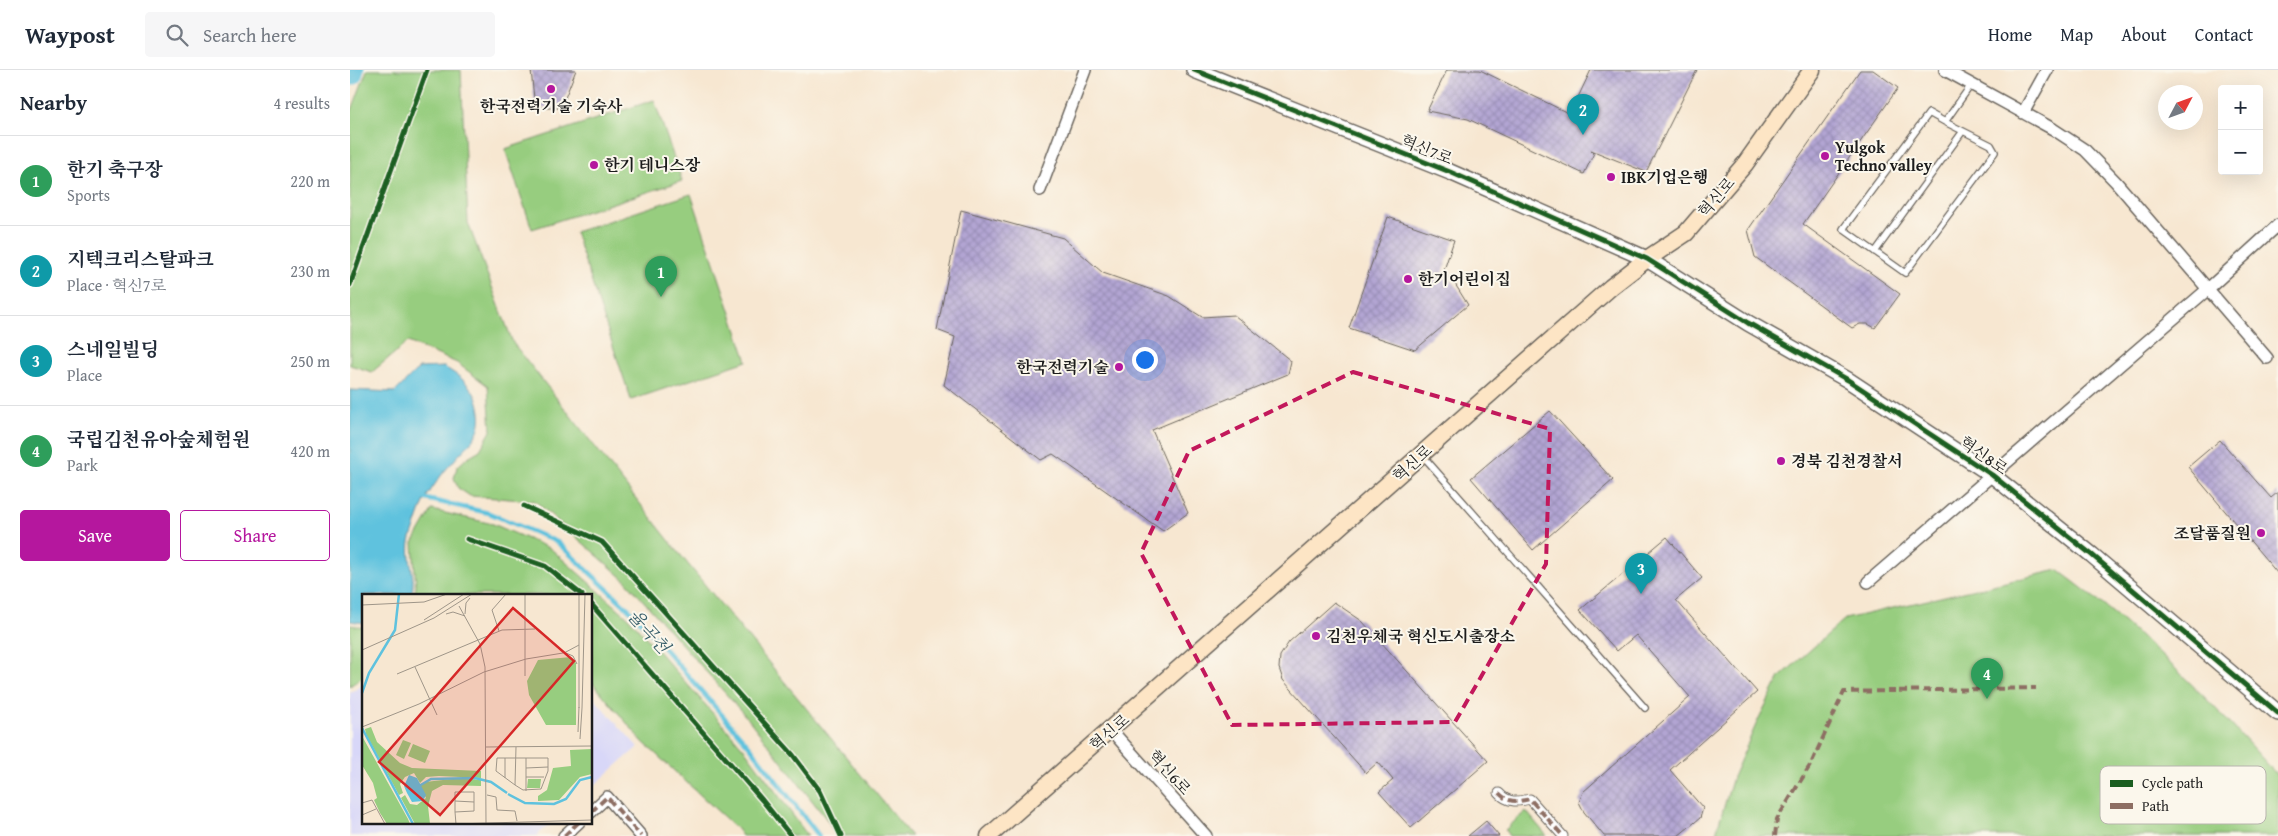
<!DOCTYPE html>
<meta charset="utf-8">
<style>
:root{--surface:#fff;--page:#f6f6f7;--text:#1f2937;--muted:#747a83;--line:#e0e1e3;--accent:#b5179e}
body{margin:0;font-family:"Gentium Book Plus","Noto Serif KR",serif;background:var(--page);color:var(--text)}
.controls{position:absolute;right:15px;top:15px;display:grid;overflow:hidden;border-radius:5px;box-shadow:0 5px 20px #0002}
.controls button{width:45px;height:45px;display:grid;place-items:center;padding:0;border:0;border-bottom:1px solid var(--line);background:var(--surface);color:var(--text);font:25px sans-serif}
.compass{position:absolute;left:1808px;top:15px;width:45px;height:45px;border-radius:50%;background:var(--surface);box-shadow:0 5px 20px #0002;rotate:49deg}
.you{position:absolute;left:794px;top:289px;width:18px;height:18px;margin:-12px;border:4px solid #fff;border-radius:50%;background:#1a73e8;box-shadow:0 0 0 8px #1a73e833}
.badge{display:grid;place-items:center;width:32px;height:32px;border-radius:50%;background:var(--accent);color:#fff;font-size:16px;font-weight:700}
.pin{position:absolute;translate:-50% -41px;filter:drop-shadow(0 1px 2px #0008)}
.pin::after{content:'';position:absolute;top:26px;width:18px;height:15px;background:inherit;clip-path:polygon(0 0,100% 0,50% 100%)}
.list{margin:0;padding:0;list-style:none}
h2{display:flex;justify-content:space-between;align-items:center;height:65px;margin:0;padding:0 20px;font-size:21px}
h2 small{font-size:16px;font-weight:400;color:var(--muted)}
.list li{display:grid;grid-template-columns:32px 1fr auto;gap:15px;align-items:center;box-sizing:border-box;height:90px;padding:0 20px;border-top:1px solid var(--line)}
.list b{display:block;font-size:19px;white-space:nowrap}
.list p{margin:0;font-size:16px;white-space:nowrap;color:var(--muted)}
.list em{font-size:16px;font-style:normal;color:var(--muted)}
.actions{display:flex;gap:10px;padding:15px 20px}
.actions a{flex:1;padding:11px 0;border:1px solid var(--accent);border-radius:5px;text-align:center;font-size:18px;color:var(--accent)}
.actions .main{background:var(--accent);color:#fff}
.icon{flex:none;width:28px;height:28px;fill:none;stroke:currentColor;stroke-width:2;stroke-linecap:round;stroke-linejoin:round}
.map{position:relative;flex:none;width:1928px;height:766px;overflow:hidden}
header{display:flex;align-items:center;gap:30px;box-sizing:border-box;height:70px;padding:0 25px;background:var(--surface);border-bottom:1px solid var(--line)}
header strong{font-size:24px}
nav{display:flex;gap:28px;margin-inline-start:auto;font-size:18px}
.search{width:350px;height:45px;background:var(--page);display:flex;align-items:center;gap:12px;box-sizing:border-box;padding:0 18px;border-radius:5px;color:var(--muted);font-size:19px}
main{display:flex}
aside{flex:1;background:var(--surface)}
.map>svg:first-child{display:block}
</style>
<header>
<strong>Waypost</strong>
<div class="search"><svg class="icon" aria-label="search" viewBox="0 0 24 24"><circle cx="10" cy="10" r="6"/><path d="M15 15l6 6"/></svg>Search here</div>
<nav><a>Home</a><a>Map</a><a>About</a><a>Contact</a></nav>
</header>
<main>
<aside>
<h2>Nearby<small>4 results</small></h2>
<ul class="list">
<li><span class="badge" style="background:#2e9e5b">1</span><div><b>한기 축구장</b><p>Sports</p></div><em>220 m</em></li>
<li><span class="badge" style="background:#0f9aa8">2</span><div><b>지텍크리스탈파크</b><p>Place · 혁신7로</p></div><em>230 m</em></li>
<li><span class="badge" style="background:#0f9aa8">3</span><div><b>스네일빌딩</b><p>Place</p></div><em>250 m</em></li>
<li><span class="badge" style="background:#2e9e5b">4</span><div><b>국립김천유아숲체험원</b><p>Park</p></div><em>420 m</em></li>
</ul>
<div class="actions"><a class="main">Save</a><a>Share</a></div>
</aside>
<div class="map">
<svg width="1928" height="766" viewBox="0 0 1928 766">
<defs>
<pattern id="building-cross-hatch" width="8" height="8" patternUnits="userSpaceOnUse" patternTransform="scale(1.25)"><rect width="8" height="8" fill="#b2a5d3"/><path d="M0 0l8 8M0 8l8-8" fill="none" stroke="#988db5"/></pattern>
</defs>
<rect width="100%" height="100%" fill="#fbf7ec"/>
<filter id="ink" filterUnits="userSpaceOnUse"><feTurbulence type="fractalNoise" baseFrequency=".02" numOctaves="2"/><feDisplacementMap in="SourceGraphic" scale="10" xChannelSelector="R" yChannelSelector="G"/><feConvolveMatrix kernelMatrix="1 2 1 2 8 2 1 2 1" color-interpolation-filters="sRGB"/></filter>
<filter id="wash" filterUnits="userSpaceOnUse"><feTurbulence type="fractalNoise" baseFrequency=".0096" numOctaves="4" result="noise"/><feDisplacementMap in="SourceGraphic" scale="20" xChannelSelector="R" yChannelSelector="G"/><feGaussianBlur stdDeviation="1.12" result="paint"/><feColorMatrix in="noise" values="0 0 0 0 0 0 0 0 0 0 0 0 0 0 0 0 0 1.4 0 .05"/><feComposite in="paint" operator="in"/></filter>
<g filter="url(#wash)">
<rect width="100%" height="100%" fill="#f7e7d1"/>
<path fill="#d8d7f8" d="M14,614V752H202L186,766H0V623Z
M241,625L288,677L241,718Z"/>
<path fill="#97cd7f" stroke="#5a744e" d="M17,0H111L118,153L163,273L333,488L561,766H486L478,751L399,650L274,509L185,431L120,426L108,418L104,408L107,397L118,387L130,380L141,361L138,316L107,293L58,272L22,302L0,295V45Z
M304,30L332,111L182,159L155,79Z
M341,124L397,291L281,330L225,162Z
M82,440L143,454L201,479L279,548L396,681L458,766H392L387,759L293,672L241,611V525H64L66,517L63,473Z
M1708,500C1789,559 1862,631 1928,706V766H1365L1383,707L1408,650L1430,607L1495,549Z
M0,555L14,557V606L0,616Z
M1176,741L1197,766H1159L1155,760Z"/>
<path fill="#5fc2de" stroke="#3e6f7d" d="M94,297C110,306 122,315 128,332C137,365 119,372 101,394C92,403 83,417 76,428C70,440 66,455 61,468C55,486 68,507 61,525H14V553L0,551V320L45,322L69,298Z"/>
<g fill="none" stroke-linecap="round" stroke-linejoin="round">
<path stroke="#5fc2de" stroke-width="4.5" d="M76,429L139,443L207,472L284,544L401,678L469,766"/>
<path stroke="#5fc2de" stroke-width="26" d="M0,3L1,0"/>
</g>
<g id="blocks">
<path fill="url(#building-cross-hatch)" d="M181,0H226L211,38H185Z
M1097,0H1130L1220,44L1241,0H1347L1296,102L1241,80L1244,83L1234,104L1118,49L1077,41Z
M1510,0H1523L1548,18L1453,154L1550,224L1525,258L1518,254H1510L1502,258L1405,187L1398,160Z
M611,140L713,168L753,203L819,226L852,247L884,245L941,291L938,304L802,360L838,443L813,461L703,384L691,390L594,315L605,267L587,260Z
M1038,147L1104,170L1093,203L1105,214L1118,235L1065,280L999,258Z
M1200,341L1263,410L1183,480L1121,408Z
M1870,370L1921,428L1928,422V504L1838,397Z
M1317,467L1352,508L1326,530L1407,622L1320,700L1353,738L1350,748L1328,766H1254L1234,742L1229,732L1233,722L1340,627L1286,565L1267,581L1230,540Z
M984,532L1012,551L1138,691L1061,758L1029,722L1043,710L1028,692L1016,703L933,610L929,598L930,586L939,572Z
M1136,751L1149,766H1118Z"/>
</g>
</g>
<g filter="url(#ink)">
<use href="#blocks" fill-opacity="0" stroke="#69635b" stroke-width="1"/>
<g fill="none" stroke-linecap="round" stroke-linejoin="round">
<g stroke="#69635b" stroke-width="8">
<path id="service" d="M1595,52L1641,75L1645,82L1555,203L1493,159L1579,43L1595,52L1621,15
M1525,182L1613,61
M1073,386L1295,638"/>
</g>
<g stroke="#69635b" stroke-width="11">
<path id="pedestrian" d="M1149,723C1158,733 1167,732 1180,729L1213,766"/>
</g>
<g stroke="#69635b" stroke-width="14">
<path id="minor" d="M1595,0L1703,59L1735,80L1766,112L1917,288
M1673,43L1697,0
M690,120L735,0
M1518,512L1858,219L1928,155
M761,660L856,766
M241,742L257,727L291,766
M214,766L229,752"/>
</g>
<g stroke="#69635b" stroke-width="18">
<path id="tertiary" d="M844,0L1100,102L1297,189L1398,253L1498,310L1642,405L1742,485L1928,643"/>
</g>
<g stroke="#69635b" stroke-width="19">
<path id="secondary" d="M639,766L1261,217L1297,189L1336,163L1395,94L1462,0"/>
</g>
<use href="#service" stroke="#fff" stroke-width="5.5"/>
<use href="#pedestrian" stroke="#fff" stroke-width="9"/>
<use href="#minor" stroke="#fff" stroke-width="11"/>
<use href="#tertiary" stroke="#fff" stroke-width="15"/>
<use href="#secondary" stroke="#fde5c5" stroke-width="16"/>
<path stroke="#8d6e63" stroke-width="4" stroke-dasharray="8 4" stroke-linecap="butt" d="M1149,723C1158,733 1167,732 1180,729L1213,766
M241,742L257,727L291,766
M214,766L229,752
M1425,766L1427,749L1461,694L1494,622L1686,618"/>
<g stroke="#fbf7ec" stroke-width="8">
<path id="cycleway" d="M844,0L1100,102L1297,189L1398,253L1498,310L1642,405L1742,485L1928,643
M0,215L77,0
M174,436L252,472L443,685L470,721L491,766
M117,469L195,496L232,525
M241,534L412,730L441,766"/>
</g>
<use href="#cycleway" stroke="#1b5e20" stroke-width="5"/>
</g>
</g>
<path fill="none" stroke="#c2185b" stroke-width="4" stroke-dasharray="10 6" stroke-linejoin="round" d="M1003,302L1200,359L1196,494L1105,652L882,655L791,483L839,381Z"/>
<g fill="#b5179e" stroke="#fbf7ec" stroke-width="2">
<circle cx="201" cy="19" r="5"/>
<circle cx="1475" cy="86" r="5"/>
<circle cx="244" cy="95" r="5"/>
<circle cx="1261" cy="107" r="5"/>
<circle cx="1058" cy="209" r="5"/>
<circle cx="769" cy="297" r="5"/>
<circle cx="1431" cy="391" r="5"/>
<circle cx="1911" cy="463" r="5"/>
<circle cx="966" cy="566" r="5"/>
</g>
<g text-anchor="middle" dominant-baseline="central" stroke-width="4" stroke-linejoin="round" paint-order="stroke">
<g font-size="16" font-weight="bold" fill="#1c1c1c" stroke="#fbf7ec" text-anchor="start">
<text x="201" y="36" text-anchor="middle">한국전력기술 기숙사</text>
<text x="1485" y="77">Yulgok<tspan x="1485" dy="18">Techno valley</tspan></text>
<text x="254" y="95">한기 테니스장</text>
<text x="1271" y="107">IBK기업은행</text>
<text x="1068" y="209">한기어린이집</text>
<text x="759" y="297" text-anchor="end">한국전력기술</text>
<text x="1441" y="391">경북 김천경찰서</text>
<text x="1901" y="463" text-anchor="end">조달품질원</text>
<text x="976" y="566">김천우체국 혁신도시출장소</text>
</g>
<g font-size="16" fill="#1c1c1c" stroke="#fbf7ec">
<text transform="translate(1077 79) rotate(22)">혁신7로</text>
<text transform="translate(1366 127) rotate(-49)">혁신로</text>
<text transform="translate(1634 385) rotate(35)">혁신8로</text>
<text transform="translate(1062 393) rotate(-42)">혁신로</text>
<text transform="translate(759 662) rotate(-41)">혁신로</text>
<text transform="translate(820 702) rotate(48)">혁신6로</text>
</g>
<g font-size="18" font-style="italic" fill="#375e6a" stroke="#fbf7ec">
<text transform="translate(299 561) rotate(48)">율곡천</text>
</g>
</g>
<g transform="translate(12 524)">
<rect width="230" height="230" fill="#f7e7d1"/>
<path d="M209,63L214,69V131H184L167,101L165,87L176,66ZM9,133L15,148L38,169L50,174L119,177V184L77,182L64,183L58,189L52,179L43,183L38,190L41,199L37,201L4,140L3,135ZM0,142L46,225L48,230H25L18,219L12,206L15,204L11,189L0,171ZM41,146L49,149L42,165L34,161ZM51,150L68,157L63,169L46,162ZM230,155V180L218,183L197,206L176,207V202L185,196L191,174L209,172L208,156ZM99,184L119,186V192L81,191L70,197L66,212L68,230H53L39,204L43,201L48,210L55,211L64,204L58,192L63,188ZM179,185L178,194H165L166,185Z" fill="#97cd7f"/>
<path d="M47,181L55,184L64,201L61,207L50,208L45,199L42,192Z" fill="#5fc2de"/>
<path fill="none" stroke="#5fc2de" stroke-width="2.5" d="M0,99L7,79L33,36L37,0M0,134L51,230M57,192L69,185L113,184L129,188L145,199M146,200L163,209L192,210L204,205L218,186L230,183"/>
<path fill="none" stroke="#9f9689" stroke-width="1" d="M163,0V82M0,11L62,8L85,0M97,12L118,50L123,73L124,230M84,20L91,18L103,22M103,20L104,9L108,4M62,26L102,0M137,37L130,16L144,0M0,56L72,24L110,0M202,59L217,51M204,59L211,62L215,70M53,73L75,121M35,80L140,36L173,35M217,114V0M220,114L223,0M0,133L57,110L122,78L164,65L201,59M216,138L217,113M218,145L220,114M124,153L230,152M135,164H186V177L179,195L161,196L153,191L134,177ZM143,164V184M164,174L186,173M164,183H182M153,191L154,153M164,197V164M125,201L134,203L135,216L153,217L155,227M93,207L112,208M0,209L10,206L23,230M93,218L112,217V198H93V218L94,230M0,221L14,215M93,230L230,226"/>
<path fill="#d62828" fill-opacity="0.15" stroke="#d62828" stroke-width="2.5" d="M151,14L212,67L78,221L17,168Z"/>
<rect width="230" height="230" fill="none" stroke="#1c1c1c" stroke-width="2.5"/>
</g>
<rect x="1750" y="696" width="166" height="58" rx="8" fill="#fbf7ec" stroke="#b8b5ae" stroke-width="1"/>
<rect x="1760" y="710" width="23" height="7" fill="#1b5e20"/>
<rect x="1760" y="733" width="23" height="6" fill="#8d6e63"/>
<g font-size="14" fill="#1c1c1c">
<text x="1792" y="718">Cycle path</text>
<text x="1792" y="741">Path</text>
</g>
</svg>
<div class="controls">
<button>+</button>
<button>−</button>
</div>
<svg class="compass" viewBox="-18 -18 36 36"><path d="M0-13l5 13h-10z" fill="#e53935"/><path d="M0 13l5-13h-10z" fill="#747a83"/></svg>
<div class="you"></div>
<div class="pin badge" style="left:311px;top:227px;background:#2e9e5b">1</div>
<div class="pin badge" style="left:1233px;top:65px;background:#0f9aa8">2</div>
<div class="pin badge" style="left:1291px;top:524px;background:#0f9aa8">3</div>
<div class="pin badge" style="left:1637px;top:629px;background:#2e9e5b">4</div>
</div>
</main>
